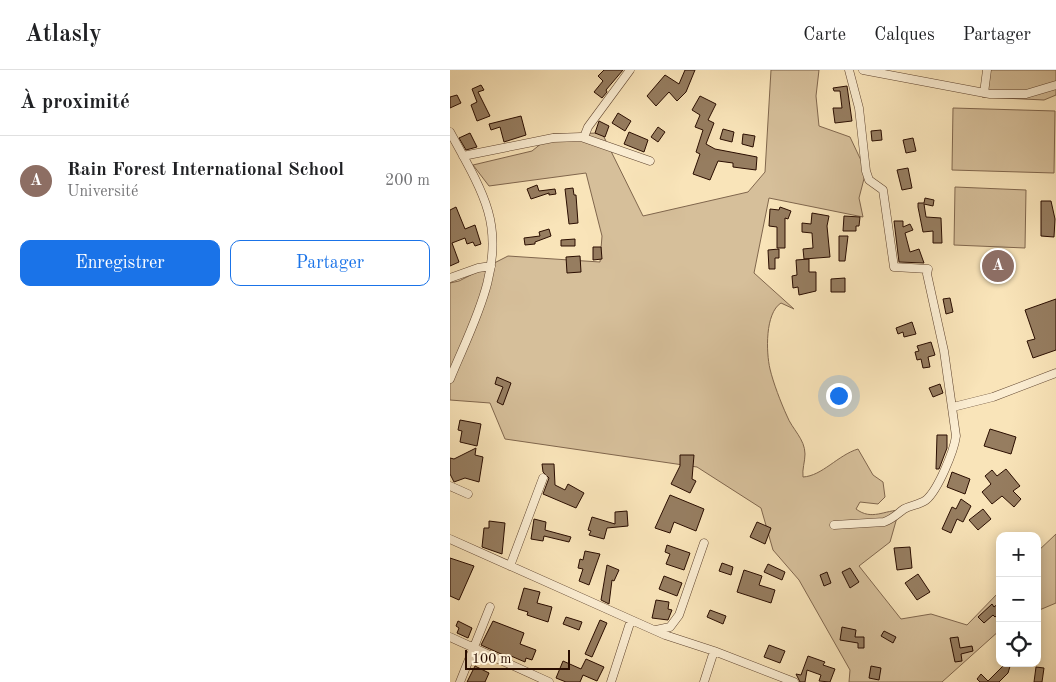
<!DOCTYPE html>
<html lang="fr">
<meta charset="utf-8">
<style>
:root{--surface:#fff;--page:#f6f6f6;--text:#202124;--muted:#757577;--line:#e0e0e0;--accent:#1a73e8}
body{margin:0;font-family:"Old Standard TT",serif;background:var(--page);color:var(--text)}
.controls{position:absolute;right:15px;bottom:15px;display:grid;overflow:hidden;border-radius:10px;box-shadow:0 2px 12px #0003}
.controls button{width:45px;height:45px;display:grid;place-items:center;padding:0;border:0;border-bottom:1px solid var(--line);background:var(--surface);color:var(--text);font:25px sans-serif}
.scale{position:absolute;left:15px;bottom:12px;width:105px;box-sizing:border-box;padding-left:5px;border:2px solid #2a0d00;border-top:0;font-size:14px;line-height:18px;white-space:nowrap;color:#2a0d00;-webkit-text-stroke:4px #fbedd2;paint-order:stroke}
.you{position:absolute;left:388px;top:325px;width:18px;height:18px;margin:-12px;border:4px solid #fff;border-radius:50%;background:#1a73e8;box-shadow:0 0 0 8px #1a73e833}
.badge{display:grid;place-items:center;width:32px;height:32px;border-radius:50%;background:var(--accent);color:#fff;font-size:16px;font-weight:700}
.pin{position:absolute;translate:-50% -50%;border:2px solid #fff;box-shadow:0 1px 5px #0006}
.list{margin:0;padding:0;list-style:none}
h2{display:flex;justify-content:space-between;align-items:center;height:65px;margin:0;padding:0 20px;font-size:21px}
h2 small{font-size:16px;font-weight:400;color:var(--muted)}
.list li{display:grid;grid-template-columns:32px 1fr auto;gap:15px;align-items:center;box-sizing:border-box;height:90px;padding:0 20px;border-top:1px solid var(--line)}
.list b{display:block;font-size:19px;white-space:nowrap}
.list p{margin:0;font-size:16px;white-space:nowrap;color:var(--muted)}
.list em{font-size:16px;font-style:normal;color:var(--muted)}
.actions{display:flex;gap:10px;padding:15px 20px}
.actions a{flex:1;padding:11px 0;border:1px solid var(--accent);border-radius:10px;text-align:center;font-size:18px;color:var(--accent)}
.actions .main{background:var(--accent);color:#fff}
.icon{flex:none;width:28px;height:28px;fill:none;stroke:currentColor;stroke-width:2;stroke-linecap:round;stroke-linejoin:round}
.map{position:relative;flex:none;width:606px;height:612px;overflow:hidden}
header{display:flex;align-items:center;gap:30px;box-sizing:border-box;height:70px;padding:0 25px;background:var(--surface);border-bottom:1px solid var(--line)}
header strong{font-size:24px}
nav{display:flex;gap:28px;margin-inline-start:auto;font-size:18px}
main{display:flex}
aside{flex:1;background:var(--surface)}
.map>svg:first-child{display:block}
</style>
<header>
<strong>Atlasly</strong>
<nav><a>Carte</a><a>Calques</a><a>Partager</a></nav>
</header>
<main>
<aside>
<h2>À proximité<small></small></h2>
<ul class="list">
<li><span class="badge" style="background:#8d6e63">A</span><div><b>Rain Forest International School</b><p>Université</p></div><em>200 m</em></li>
</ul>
<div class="actions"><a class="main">Enregistrer</a><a>Partager</a></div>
</aside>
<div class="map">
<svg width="606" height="612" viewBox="0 0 606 612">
<rect width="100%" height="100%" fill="#f9e4b9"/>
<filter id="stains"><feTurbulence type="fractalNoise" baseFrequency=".004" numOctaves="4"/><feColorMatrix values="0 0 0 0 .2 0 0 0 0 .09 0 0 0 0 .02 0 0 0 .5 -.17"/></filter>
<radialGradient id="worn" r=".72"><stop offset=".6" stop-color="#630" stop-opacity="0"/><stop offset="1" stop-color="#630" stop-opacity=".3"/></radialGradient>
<path fill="#d6bf9a" stroke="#80664d" d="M321,0H369L366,26L369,56L400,67L416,101L409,128L413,147L319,128L304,203L344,239L331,233C315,243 316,282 320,299C323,312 331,333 337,346C342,359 355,369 355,384C355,392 352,399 353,407C372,406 388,385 408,379L423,405L433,412L435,427L428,434L410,432L406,439C422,451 434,440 452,440L448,444L440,472L409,496L451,549L481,544L517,555L550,521V560L492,612H399L400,600L349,510L323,480L311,438L247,397L55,369L40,333L0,330V213L9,211L58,186L150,192L152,166L136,103L39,116L23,95L82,81L103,64L152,63L193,146L298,122L315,102Z
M537,0H606V25L594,30L532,27Z
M503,38L605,41L604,103L502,100Z
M505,117L576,120L575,178L504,175Z
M606,464V533L587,541V482Z"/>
<path fill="#967d60" stroke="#2a0d00" d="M154,0H173L156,20L157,22L152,28L144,22L153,11L148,6Z
M235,0H245L236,22L227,31L219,22L206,36L197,26L215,5L229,14Z
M31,15L34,20L28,22L40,46L27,51L21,35L27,32L22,19Z
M397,16L402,51L385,53L383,38H392L390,21H384L383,18Z
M7,25L11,33L0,38V27Z
M250,26L266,34L258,50L264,53L256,74L265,79L307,87L306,100L283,97V93L268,91L260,110L243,104L250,84L246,82L253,60L245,57L250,45L242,40Z
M168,43L181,51L175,61L162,53Z
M71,46L76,65L54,72L50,57L41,60L39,54Z
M149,51L159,56L155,67L145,63Z
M208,57L215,62L208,72L201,67Z
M273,59L284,62L282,72L270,69Z
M431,60L432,70L422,71L421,61Z
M179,62L198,70L194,82L174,74Z
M20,63L27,77L16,80L9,68Z
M293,64L305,66L303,77L292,74Z
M463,68L466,81L456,83L453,70Z
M458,98L462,118L452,120L447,100Z
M87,115L89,121L105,119L106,124L99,125V123L81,129L77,119Z
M123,118L124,125H126L128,153L119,154L115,119Z
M475,128L484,130L483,136L474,134L476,147L491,148L492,173H483V161L473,162L468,137V133H474Z
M591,131H601L605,149L604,167L591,166Z
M6,137L15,159L25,155L31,174L25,176L23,172L17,174L15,168L2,173L9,192L0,196V140Z
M330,137L341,141L338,149L335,148V178H327V157L319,156L320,139L329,140Z
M362,143L379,146L377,156L380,187L354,189L353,179L363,178L362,163L352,162V153L361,154Z
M394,146L410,147L409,156H406V161H393Z
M444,151H453V157L460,154L463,160L455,163L460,182L469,179L474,193L449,192Z
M99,159L101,166L85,172V174L75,175L74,168L90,166L89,162Z
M389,166H398L395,191H389Z
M125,169V176H111V170Z
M143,177H151L152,189L143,190Z
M329,179V188H325V199H319L318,180Z
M130,186L131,202L117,203L116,187Z
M359,189V202H366V221L349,225L348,217L343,218L342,206L347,205L346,190Z
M395,208V222H381V209Z
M500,228L503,242L496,244L493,229Z
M606,229V280L583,288L577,271L585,269L575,240Z
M462,252L466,264L454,267L453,262L448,264L446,258Z
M481,272L485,285L478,287L480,297L473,298L471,289L467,290L465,282L469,281L467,276Z
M47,307L61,313L53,335L47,332L53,317L45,314Z
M490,314L493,323L483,327L479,318Z
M10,350L31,354L27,376L10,372L12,361L8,360Z
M540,359L566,367L561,384L534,376Z
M487,365H497V378L489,399H486Z
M26,378L25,385L33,387L29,412L15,408L4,412L0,404V388L4,389Z
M230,385H244L242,409L246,411L240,423L221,414L230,396Z
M92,394H104L105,415L115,420L118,414L134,423L126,438L93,424L99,408L93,402Z
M556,399L570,416L563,421L571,429L564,437L552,426L542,434L532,422L541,414L535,406L542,400L547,406Z
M502,402L520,409L515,424L497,417Z
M220,425L254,439L246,461L224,452L220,463L205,458Z
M511,429L521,436L513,452L507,449L501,463L492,459L502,437L506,439Z
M533,439L541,449L528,460L519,450Z
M177,441L178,456L157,458L154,469L139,465L141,461L138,460L142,447L165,454V442Z
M84,449L96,452L95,460L121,467L119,472L94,466L93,471L81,469Z
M39,451L55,453L52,484L32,477L34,458H39Z
M307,452L321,458L315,474L300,467Z
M217,475L240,483L234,500L216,494L220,484L215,482Z
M460,477L462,498L447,500L444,478Z
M135,481L150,484L139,515L129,511L133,499L128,498L130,489L133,490Z
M0,488L24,496L9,530L0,526Z
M272,493L283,497L281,505L269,501Z
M318,494L335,502L332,510L314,502Z
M157,495L169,500L164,511L162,510L159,534L151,530Z
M400,498L409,512L400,518L392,502Z
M294,500L312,506L309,515L325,520L321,533L287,522Z
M377,502L381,513L374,516L370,505Z
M468,504L480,522L467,530L455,513Z
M214,506L232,513L227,526L209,519Z
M74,518L90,522L87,533L102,537L98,552L77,545L78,542L68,539Z
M206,530L219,532L218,539L222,540L218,550L202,548Z
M550,532V543L545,547L543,545L534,553L528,547L542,534L544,537Z
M260,540L276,546L273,554L257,547Z
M116,547L132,552L129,560L113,554Z
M150,550L157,553L142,587L135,584Z
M8,551L22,558L18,568L7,563L9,558L6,556Z
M43,551L74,563L70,574L86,580L82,590L76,588L75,592L61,586L60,588L31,575Z
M392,557L406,560L405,567H414V578H408V573L390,570Z
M434,561L446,567L443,573L431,566Z
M508,567L510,578L522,576L523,581L511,584L512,591L505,592L500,568Z
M319,575L335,581L330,593L314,587Z
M358,586L375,592L373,595L385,599L380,612L369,611L371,605L357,600L355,612H350L346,604L351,605Z
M136,589L154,597L147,611L133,605L130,612H116L106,608L113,591L131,599Z
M556,593H561L558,603L549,612H530L527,609L531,604L538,611Z
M25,596L39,603L35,612H17Z
M421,596L431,598L429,610L419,608Z
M586,597L594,598L592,612H584Z"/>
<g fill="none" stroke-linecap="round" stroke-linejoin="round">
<g stroke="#5e432e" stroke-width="9">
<path id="minor" d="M413,0L540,24H576L606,15
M534,23L537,0
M0,62C13,86 31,116 38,141C55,199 21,257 0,309
M134,67L138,57L180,0
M13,86L103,68L131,67L200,91
M0,208L28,198L41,196
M503,337L543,327L606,303
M0,416L18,424
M384,455L434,452C443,449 447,444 454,439C461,435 469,435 476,430C488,420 504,381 506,366L494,281L477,204L478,199L444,197L433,120L419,110L416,101L409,38L399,0
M0,469L215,565L264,581L344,612
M60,496L93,408
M206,560L220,557L229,545L254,473
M0,567L99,612
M10,612L40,537
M161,612L181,550
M254,612L264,581"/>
</g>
<use href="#minor" stroke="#fbedd2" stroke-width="8"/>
</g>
<rect width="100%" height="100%" filter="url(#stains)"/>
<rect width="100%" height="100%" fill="url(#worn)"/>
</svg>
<div class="controls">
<button>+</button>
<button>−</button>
<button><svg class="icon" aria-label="locate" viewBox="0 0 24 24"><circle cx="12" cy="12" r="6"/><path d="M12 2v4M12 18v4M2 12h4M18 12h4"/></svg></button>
</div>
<div class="scale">100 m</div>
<div class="you"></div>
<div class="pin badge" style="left:548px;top:196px;background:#8d6e63">A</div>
</div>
</main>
